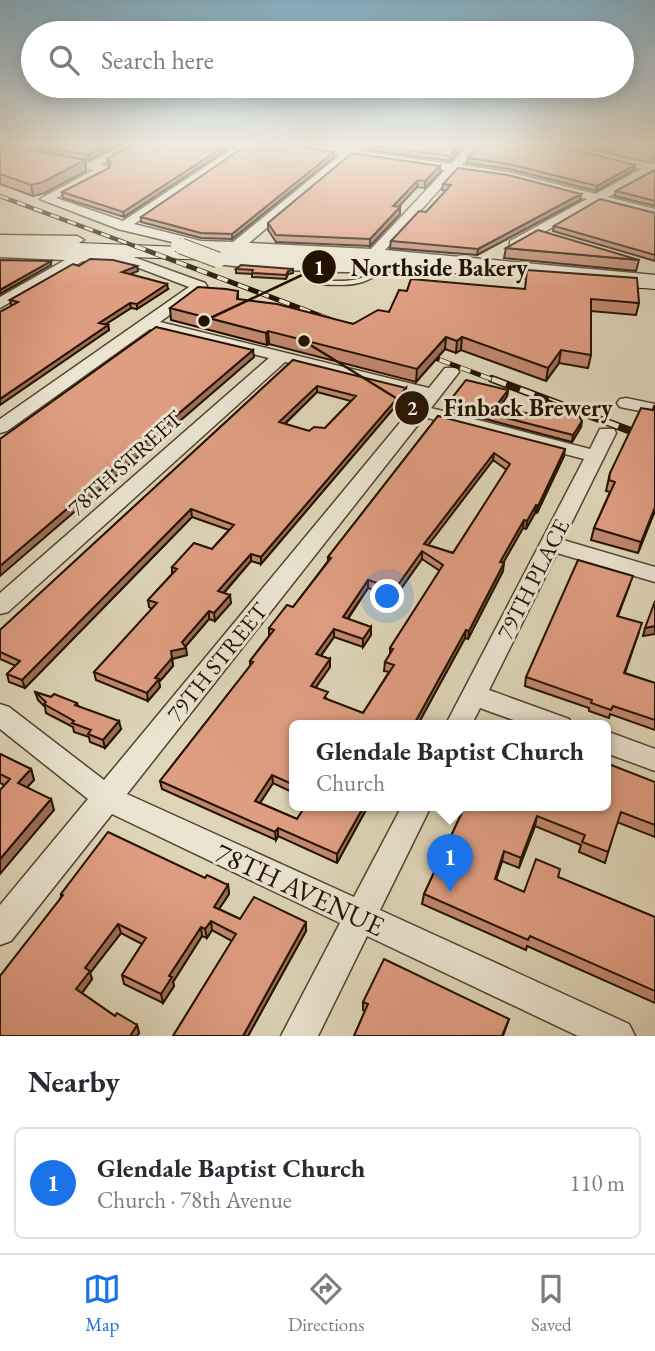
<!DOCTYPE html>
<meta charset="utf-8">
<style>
:root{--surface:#fff;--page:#f7f7f7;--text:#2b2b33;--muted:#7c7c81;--line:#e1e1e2;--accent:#1a73e8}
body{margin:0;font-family:"EB Garamond",serif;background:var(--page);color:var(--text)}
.you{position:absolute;left:388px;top:597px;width:24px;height:24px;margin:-18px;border:5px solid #fff;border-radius:50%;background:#1a73e8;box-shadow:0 0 0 10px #1a73e833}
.badge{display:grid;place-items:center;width:46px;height:46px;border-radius:50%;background:var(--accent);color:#fff;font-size:23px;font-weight:700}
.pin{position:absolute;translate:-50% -58px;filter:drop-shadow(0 2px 4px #0008)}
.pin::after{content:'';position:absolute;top:37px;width:24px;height:21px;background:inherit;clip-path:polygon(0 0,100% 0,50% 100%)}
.popup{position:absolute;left:289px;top:720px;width:322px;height:91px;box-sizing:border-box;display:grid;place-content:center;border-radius:10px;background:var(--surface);filter:drop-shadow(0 2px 5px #0005);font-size:23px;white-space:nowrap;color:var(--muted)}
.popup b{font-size:26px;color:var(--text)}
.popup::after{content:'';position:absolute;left:50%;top:100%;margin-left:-14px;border:14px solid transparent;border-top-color:var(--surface)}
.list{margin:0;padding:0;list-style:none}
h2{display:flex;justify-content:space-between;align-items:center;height:91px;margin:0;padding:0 28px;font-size:30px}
h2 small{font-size:23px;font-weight:400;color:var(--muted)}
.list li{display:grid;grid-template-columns:46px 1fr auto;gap:21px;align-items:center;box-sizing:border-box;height:112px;margin:0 14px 14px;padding:0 14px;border:2px solid var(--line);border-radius:10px}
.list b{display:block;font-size:26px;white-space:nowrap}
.list p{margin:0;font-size:23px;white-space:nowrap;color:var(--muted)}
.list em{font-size:23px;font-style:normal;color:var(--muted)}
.icon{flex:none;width:38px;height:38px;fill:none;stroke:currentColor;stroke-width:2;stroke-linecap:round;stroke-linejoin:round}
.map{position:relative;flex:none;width:655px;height:1036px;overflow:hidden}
.search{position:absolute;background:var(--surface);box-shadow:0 4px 18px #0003;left:21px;right:21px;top:21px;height:77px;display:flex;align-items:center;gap:18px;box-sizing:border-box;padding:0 24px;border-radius:38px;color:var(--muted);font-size:26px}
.sheet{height:217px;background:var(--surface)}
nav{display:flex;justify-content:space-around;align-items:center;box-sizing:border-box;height:98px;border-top:2px solid var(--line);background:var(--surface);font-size:19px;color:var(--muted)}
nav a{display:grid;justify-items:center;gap:4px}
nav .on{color:var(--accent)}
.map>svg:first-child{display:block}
</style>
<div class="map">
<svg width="655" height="1036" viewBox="0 0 655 1036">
<rect width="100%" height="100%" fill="#ded5b8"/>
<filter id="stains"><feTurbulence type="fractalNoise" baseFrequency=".00286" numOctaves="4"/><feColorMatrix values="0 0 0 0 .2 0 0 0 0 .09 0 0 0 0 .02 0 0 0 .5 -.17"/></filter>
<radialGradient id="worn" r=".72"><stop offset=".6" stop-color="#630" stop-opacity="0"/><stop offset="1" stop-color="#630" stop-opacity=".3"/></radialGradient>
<path fill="#b1bd8f" stroke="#6a6848" stroke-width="2" d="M630,143H655V158L647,162L608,153Z"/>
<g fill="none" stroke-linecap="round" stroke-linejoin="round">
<g stroke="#52432f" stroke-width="3">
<path id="lane" d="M379,267L385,268C365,289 340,285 314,284L310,282L314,280C338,281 360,285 379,267Z"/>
</g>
<g stroke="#52432f" stroke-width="3">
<path id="street" d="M19,143H32L0,159V152Z
M126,143H139L101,165L109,167V171L56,198L123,221L241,143H253L134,224L201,241L233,242L340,155L278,146L273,143H301L347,149L356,144L361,147L358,151L451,164L470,143H481L462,165L508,172L596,194L641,169L540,143H558L650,164L655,163V172L608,197L655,209V217L599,202L515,248L510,247V241L587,199L508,178L456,171L385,250L655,275V283L375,257L201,249L118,229L40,199L94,170L53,162V158L89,163ZM351,156L445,170L371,249L249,243Z
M0,235L77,236L84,240L77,244L0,243Z
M0,249L128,255L205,283L207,286L205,289L160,322L429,388L445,368H457L459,372L431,408L590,449L600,429H614L616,433L563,540L655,567V582L557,553L489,690L569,719L573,726H530L480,708L471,726H445L584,459L424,417L127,794L354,897L402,806H431L380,910L629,1024L635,1036H578L367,936L318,1036H281L340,923L112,814L11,941L0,945V905L88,799L0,729V704L9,707L104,780L422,396L285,362L8,612L0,614V593L269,358L150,329L7,431L0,433V419L189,287L126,263L83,261L0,308V297L65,260L0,257Z
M218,256L369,265L408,263L415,267C402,278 237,269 213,263V257Z
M626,398L655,404V414L620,407L617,403L620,399Z
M606,731L655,749V771L606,753Z"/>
</g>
<g stroke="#241201" stroke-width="2">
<path id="secondary" d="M0,240L363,254L655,277V289L363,266L0,252Z"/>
</g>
<use href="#lane" fill="#eae4d1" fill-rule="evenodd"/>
<use href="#street" fill="#eae4d1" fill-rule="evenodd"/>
<use href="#secondary" fill="#eae4d1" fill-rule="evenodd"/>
<g stroke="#241201" stroke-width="4.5">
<path id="rail-far2" d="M0,196L140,248"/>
</g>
<g stroke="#241201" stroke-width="5">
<path id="rail-far1" d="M135,246L337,322
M419,352L496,381"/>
</g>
<g stroke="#241201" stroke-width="8">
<path id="rail" d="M492,379L655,440"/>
</g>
<use href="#rail-far2" stroke="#eae4d1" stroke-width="2.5" stroke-dasharray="9" stroke-linecap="butt"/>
<use href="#rail-far1" stroke="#eae4d1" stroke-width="3.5" stroke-dasharray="11" stroke-linecap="butt"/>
<use href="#rail" stroke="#eae4d1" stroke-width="5" stroke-dasharray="15" stroke-linecap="butt"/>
<g stroke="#52432f" stroke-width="14" stroke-linecap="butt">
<path id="street-bridge-far1" d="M177,245L186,248"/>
</g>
<g stroke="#52432f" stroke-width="17" stroke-linecap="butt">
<path id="street-bridge" d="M181,246L218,260"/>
</g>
<use href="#street-bridge-far1" stroke="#eae4d1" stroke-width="12"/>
<use href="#street-bridge" stroke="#eae4d1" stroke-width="15"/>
</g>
<path fill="#c0876f" stroke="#241201" stroke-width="2" fill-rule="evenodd" d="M32,143H121L89,160L47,153L85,160L86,171L45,193L33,196L0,184V144L29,149L28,145Z
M135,143H236L124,217L63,198L62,192L109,168L110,166L108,164L107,159Z
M321,143H354L346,146Z
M359,143H466L450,161L363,149L362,145Z
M570,143H630L612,153Z
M277,144L334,152V157L232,239L201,238L141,222V217Z
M468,158L635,165L634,170L596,191L509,169L467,163Z
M655,170V206L615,196L616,191Z
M440,172L425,188L417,187L398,207H400V214L370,246L276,242L268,230V223Z
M443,184L580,200L477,255L390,248L391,241L426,212L446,191L442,190Z
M655,213V261L553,231L554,226Z
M506,248L639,260L636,271L504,258Z
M79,266L138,271L129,274L168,289L137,309L131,308L105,324L108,325L109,330L11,305L10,300Z
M236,269H293V273L288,274L286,279L252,277V274L236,273Z
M411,279L639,303L636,315L591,311V355L588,368L559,363L546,381L461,350L456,353L445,349L416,382L269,344L267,345L171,320L170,308L238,291V299L353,324L389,312L407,291Z
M293,360L405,395L261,564L251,561L224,593L231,603L215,621L209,619L185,647L187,655L172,659L173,666L159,682L160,687L148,701L96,680L94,672L152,609L149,607L148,600L172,574V567L212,549L229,530L192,517L25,688L9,682L7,674L16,666L0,659V630ZM317,392L351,401L325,428L309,431L285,424Z
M508,390L507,396L500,407L581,427L572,442L447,409L448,403Z
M655,405V514L654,513L638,553L591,540L594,528L610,492L606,491L610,473L653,410Z
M438,416L564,456L537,513H535L526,529L523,528L503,563V571L474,627L468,639L465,638L417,726H294V793L273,783L260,803L297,819L368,806L337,863L278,836L276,840L162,789L160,781L250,666V661L269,636V628L293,607L328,561V557ZM493,460L507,470L453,553L428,545ZM422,559L440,571L390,648V654L385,662L384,671L389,672L363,713L328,700L316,687L330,667V659L321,656L334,637L363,647L371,635V627L348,619L368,588L395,597Z
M630,584L618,616L639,632L625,673L655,683V730L610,714L609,718L589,711V708L525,686L526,677Z
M35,692L51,697L77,703L78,706L121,729L105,748L90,742L89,737L74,732L73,727L46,713L45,707L38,700Z
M0,754L31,769L34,780L27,787L54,810L0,783Z
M655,782V837L617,822L605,863L579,852L581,845L535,826L519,868L502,861L496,880L524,892L558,877L655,917V1003L527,946L526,950L422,904L424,894L465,806L569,807Z
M205,878L228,885L229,894L219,909L240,919L306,931L248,1036H173L232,941L212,930L207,938L202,936L173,982L174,986L163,1003L124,984L122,975L142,944L121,933L90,973L92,979L82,993L115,1016L137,1025L139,1033L137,1036H0L61,897V894Z
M363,1002L509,1019L503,1036H354L365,1011L363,1010Z"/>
<path fill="#9c6e5a" stroke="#241201" stroke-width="2" d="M111,143H121L89,160L88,155Z
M229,143H236L124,217L123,212Z
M462,143H466L450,161V156Z
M622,143H630L612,153L613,148Z
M334,152V157L232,239V234Z
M85,160L86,171L45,193L33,196L31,185Z
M635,165L634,170L596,191L597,186Z
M440,166V172L425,188V181Z
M418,180L417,187L393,213V206Z
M581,194L580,200L477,255L478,249Z
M400,207V214L370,246V239Z
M51,261V265L0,294V290Z
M137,266L138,271L123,277L122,272Z
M293,269V273L288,274L286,279L288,271Z
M167,284L168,289L137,309V304Z
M130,303L131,308L100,328L99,323Z
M108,325L109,330L0,405V399Z
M268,331L269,344L267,345L266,333Z
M446,337L445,349L416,382L417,369Z
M462,337L461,350L456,353L457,341Z
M253,350L254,357L0,576V566Z
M561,350L559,363L546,381L548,368Z
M317,386V392L279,429V422Z
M406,388L405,395L261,564V557Z
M508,390L507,396L495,413L496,406Z
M582,421L581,427L572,442L573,435Z
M565,449L564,456L537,513L538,506Z
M494,453L493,460L423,552L424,544Z
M536,505L535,513L526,529L527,521Z
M655,507L654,513L638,553L641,542Z
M191,509L192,517L25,688L22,680Z
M524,520L523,528L499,570L500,562Z
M422,551V559L395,597V589Z
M251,554V561L219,598L218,591Z
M504,563L503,571L468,639L469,631Z
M368,580V588L343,625V617Z
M230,595L231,603L215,621L214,613Z
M209,611V619L184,648H186L187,655L172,659L173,666L159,682L160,687L148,701L147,693L171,651L182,642Z
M655,626V634L643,636L645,628Z
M371,627V635L363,647V639Z
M334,629V637L316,662V654Z
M466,630L465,638L417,726H413Z
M330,659V667L311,694V686Z
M119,721L121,729L105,748L103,740Z
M31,769L34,780L21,794L18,783Z
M272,775L273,783L256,809L255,801Z
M51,799L54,810L0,874V859Z
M364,806H368L337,863V854Z
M537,816L535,826L519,868L521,858Z
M278,828V836L276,840L275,832Z
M504,851L502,861L493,889L495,879Z
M228,885L229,894L215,915L214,907Z
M211,921L212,930L207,938L205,929Z
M306,922V931L248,1036H243Z
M118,924L121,933L90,973L92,979L79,997L76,989L85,968Z
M201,927L202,936L173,982L174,986L163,1003L161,994L169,976Z
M137,1025L139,1033L137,1036H130Z"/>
<path fill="#df9d81" stroke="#241201" stroke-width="2" fill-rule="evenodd" d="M32,143H111L88,155L28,145Z
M135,143H229L123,212L62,192L109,168L111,162L107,159Z
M250,143H276L334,152L232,234L201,233L141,217Z
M363,143H462L450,156L363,144Z
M481,143H549L635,165L597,186L509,164L468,158Z
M592,143H622L613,148Z
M0,144L85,160L43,182L31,185L0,174Z
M352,153L440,166L425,181L418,180L393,206L400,207L370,239L276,235L268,223Z
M458,168L508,175L581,194L478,249L391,241L419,211L426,212L451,185L443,184Z
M655,170V201L616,191Z
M600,199L655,213V255L554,226Z
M538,230L639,260L506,248Z
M90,259L113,260L137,266L122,272L167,284L137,304L130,303L99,323L108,325L0,399V312L18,302L10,300L73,264L79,266Z
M0,260L51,261L0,290Z
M241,265L293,269L288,271L286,275L252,273L253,270L236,269Z
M527,270L637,278L639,303L591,299V355L561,350L548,368L462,337L457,341L446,337L417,369L268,331L266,333L170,308L198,287L226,289L238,291L237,299L277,304L353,324L378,310L389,312L399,290L407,291L411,279L525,289Z
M156,327L253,350L0,566V439Z
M293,360L406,388L261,557L251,554L218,591L230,595L214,613L209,611L182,642L186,648L171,651L172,658L155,678L159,679L147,693L94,672L157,603L148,600L177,569L172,567L194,543L212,549L234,525L191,509L22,680L7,674L20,661L0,652V630ZM317,386L356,396L325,428L314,427L309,431L279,422Z
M466,380L508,390L496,406L538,416L548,400L577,413L582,421L573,435L448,403Z
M654,406H655V507L641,542L594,528L615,482L609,480L610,473L641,408L653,410Z
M438,416L565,449L538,506L536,505L527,521L524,520L500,562L504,563L475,619L469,631L466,630L413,726H294V785L272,775L255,801L297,819L305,806H364L337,854L278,828L275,832L160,781L253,662L250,661L274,630L269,628L287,605L293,607L331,558L328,557ZM494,453L510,464L453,553L424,544ZM422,551L443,565L390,648L393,649L385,662L394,665L363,713L324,698L328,692L311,686L330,659L316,654L334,629L363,639L371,627L343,617L368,580L395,589Z
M578,560L633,576L617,616L642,623L624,673L655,683V720L613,706L611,710L591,703L592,700L526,677Z
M655,601V626L645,628Z
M35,692L51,697L54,694L77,703L75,705L119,721L103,740L88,734L91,730L72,723L74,721L44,704L46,702Z
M0,754L31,769L18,783L51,799L0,859V790L10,779L0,774Z
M606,763L655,782V825L621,812L608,852L582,842L585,835L537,816L521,858L504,851L495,879L524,892L536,859L560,869L558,877L655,917V991L530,936L528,940L424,894L465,806H606Z
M108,832L205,878L207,875L228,885L214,907L240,919L254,897L306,922L243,1036H173L236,934L211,921L205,929L201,927L169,976L172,977L161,994L122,975L146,938L118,924L85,968L90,971L76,989L115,1016L117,1013L137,1025L130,1036H0V976L63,895L61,894Z
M384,959L509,1019L502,1036H354L368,1004L363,1002Z"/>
<linearGradient id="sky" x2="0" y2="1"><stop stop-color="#86b6cf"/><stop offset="0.5" stop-color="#f0ecdf"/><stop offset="1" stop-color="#f0ecdf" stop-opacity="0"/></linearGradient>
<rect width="655" height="288" fill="url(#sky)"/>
<g text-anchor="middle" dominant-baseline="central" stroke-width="6" stroke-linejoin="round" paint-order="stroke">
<g font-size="23" fill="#241201" stroke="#eae4d1">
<text transform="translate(125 463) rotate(-42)">78TH STREET</text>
<text transform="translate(533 579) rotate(-63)">79TH PLACE</text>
<text transform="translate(217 662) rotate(-51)">79TH STREET</text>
</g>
<g font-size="28" fill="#241201" stroke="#eae4d1">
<text transform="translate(300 889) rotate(25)">78TH AVENUE</text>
</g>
</g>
<path fill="none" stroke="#241201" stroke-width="2.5" d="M204 321L319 267M304 341L412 408"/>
<g fill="#241201" stroke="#eae4d1" stroke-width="2.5">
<circle cx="204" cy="321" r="7"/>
<circle cx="304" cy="341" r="7"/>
<circle cx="319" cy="267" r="18"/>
<circle cx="412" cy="408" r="18"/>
</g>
<g font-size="21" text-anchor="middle" font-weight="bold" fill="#fff">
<text x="319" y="275">1</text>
<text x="412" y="415">2</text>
</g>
<g font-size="24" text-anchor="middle" font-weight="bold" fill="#241201" stroke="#eae4d1" stroke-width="6" stroke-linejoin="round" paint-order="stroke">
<text x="439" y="276">Northside Bakery</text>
<text x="528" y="416">Finback Brewery</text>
</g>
<rect width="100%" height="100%" filter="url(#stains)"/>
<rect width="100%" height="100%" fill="url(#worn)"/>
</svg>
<div class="you"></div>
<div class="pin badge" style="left:450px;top:892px">1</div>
<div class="popup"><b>Glendale Baptist Church</b>Church</div>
<div class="search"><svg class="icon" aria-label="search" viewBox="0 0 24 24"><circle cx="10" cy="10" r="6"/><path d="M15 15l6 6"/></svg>Search here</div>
</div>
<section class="sheet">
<h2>Nearby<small></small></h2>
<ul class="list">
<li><span class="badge">1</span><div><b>Glendale Baptist Church</b><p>Church · 78th Avenue</p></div><em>110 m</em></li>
</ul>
</section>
<nav>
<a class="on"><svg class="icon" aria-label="map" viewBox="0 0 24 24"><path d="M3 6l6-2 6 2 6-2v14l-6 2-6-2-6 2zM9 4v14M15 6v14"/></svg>Map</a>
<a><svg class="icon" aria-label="directions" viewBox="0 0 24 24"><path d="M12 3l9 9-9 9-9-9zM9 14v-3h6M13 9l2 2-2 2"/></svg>Directions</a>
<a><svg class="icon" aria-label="saved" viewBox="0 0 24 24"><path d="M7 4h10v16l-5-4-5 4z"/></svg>Saved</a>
</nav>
